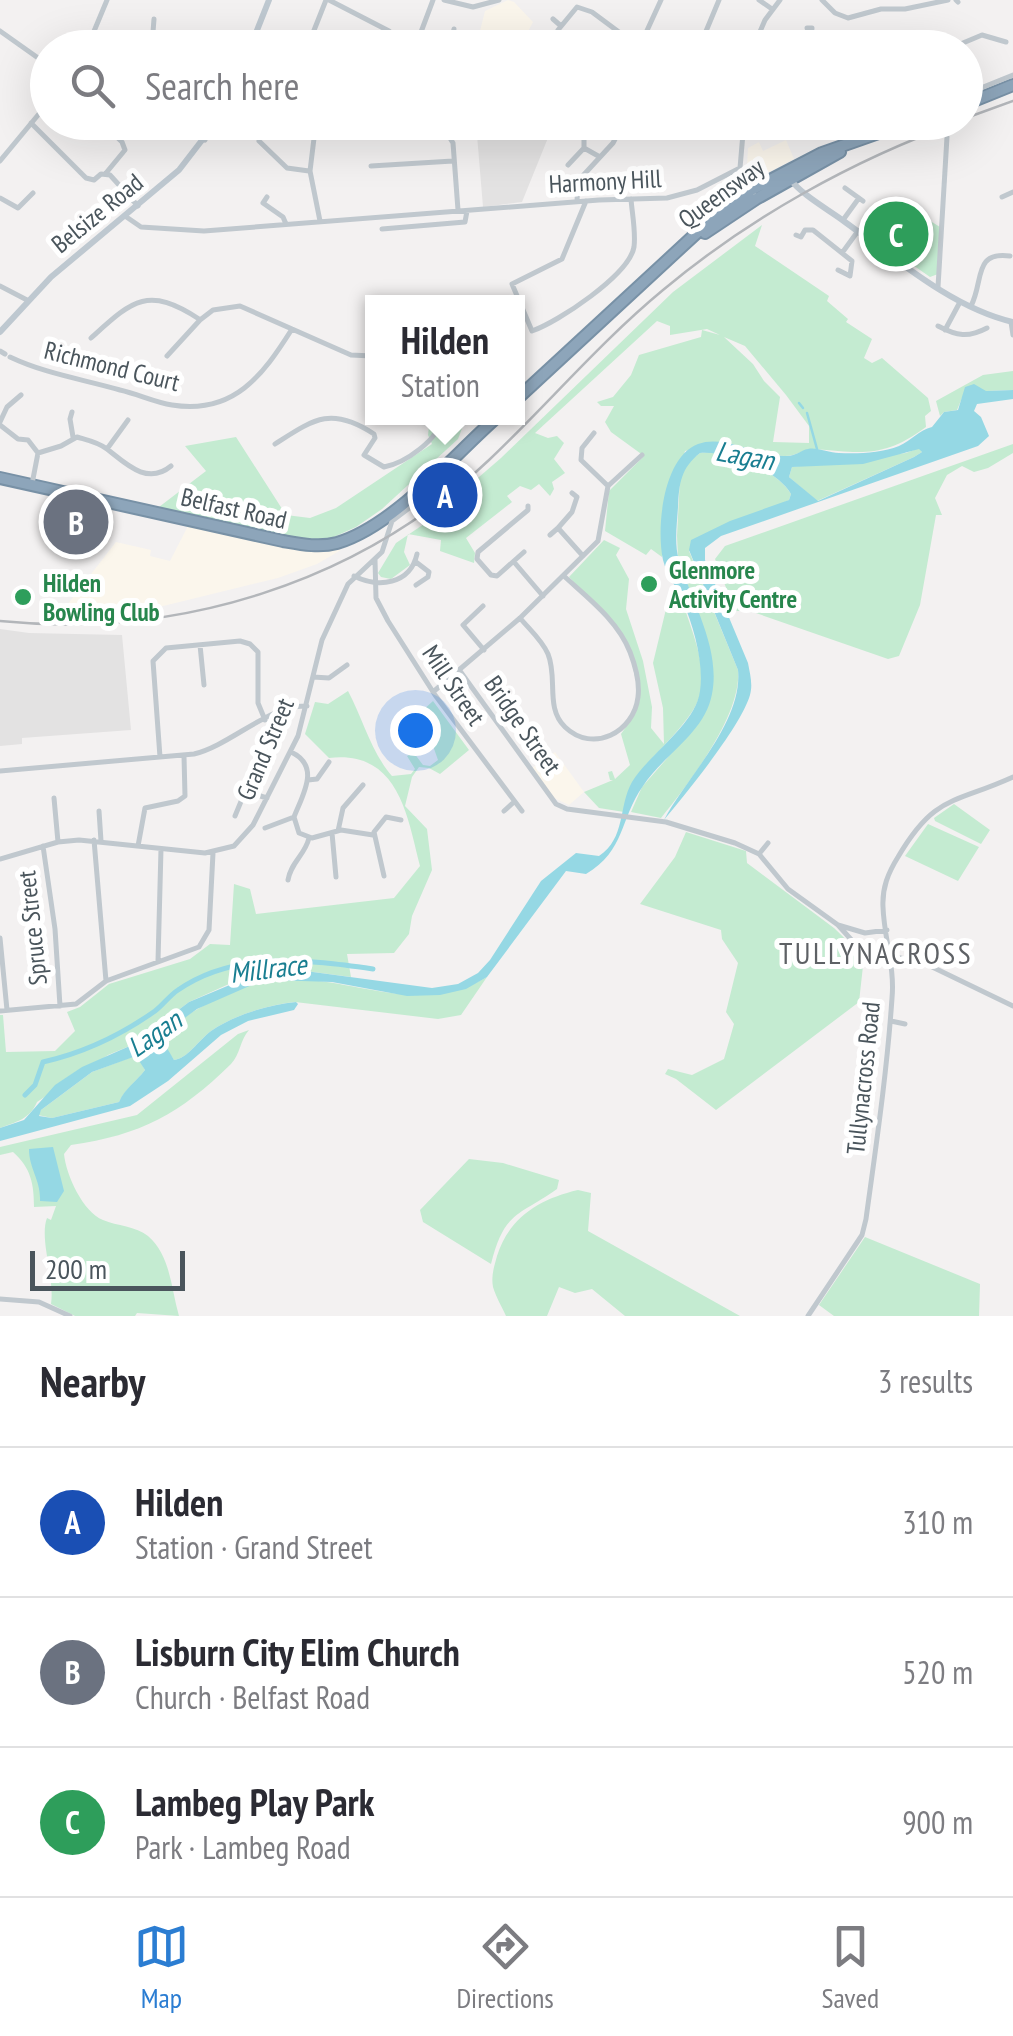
<!DOCTYPE html>
<meta charset="utf-8">
<style>
:root{--surface:#fff;--page:#f7f7f7;--text:#2b2b33;--muted:#7c7c81;--line:#e1e1e2;--accent:#2b7dd2}
body{margin:0;font-family:"PT Sans Narrow",sans-serif;background:var(--page);color:var(--text)}
.scale{position:absolute;left:30px;bottom:25px;width:155px;box-sizing:border-box;padding-left:10px;border:5px solid #4a555c;border-top:0;font-size:28px;line-height:35px;white-space:nowrap;color:#4a555c;-webkit-text-stroke:8px #fff;paint-order:stroke}
.you{position:absolute;left:415px;top:730px;width:35px;height:35px;margin:-25px;border:8px solid #fff;border-radius:50%;background:#1a73e8;box-shadow:0 0 0 15px #1a73e833}
.badge{display:grid;place-items:center;width:65px;height:65px;border-radius:50%;background:var(--accent);color:#fff;font-size:32px;font-weight:700}
.pin{position:absolute;translate:-50% -50%;border:5px solid #fff;box-shadow:0 2px 10px #0006}
.popup{position:absolute;left:365px;top:295px;width:160px;height:130px;box-sizing:border-box;display:grid;place-content:center;border-radius:0px;background:var(--surface);filter:drop-shadow(0 2px 8px #0005);font-size:32px;white-space:nowrap;color:var(--muted)}
.popup b{font-size:38px;color:var(--text)}
.popup::after{content:'';position:absolute;left:50%;top:100%;margin-left:-20px;border:20px solid transparent;border-top-color:var(--surface)}
.list{margin:0;padding:0;list-style:none}
h2{display:flex;justify-content:space-between;align-items:center;height:130px;margin:0;padding:0 40px;font-size:42px}
h2 small{font-size:32px;font-weight:400;color:var(--muted)}
.list li{display:grid;grid-template-columns:65px 1fr auto;gap:30px;align-items:center;box-sizing:border-box;height:150px;padding:0 40px;border-top:2px solid var(--line)}
.list b{display:block;font-size:38px;white-space:nowrap}
.list p{margin:0;font-size:32px;white-space:nowrap;color:var(--muted)}
.list em{font-size:32px;font-style:normal;color:var(--muted)}
.icon{flex:none;width:55px;height:55px;fill:none;stroke:currentColor;stroke-width:2;stroke-linecap:round;stroke-linejoin:round}
.map{position:relative;flex:none;width:1013px;height:1316px;overflow:hidden}
.search{position:absolute;background:var(--surface);box-shadow:0 10px 40px #0002;left:30px;right:30px;top:30px;height:110px;display:flex;align-items:center;gap:25px;box-sizing:border-box;padding:0 35px;border-radius:55px;color:var(--muted);font-size:38px}
.sheet{height:580px;background:var(--surface)}
nav{display:flex;justify-content:space-around;align-items:center;box-sizing:border-box;height:140px;border-top:2px solid var(--line);background:var(--surface);font-size:28px;color:var(--muted)}
nav a{display:grid;justify-items:center;gap:5px}
nav .on{color:var(--accent)}
.map>svg:first-child{display:block}
</style>
<div class="map">
<svg width="1013" height="1316" viewBox="0 0 1013 1316">
<rect width="100%" height="100%" fill="#f3f1f1"/>
<path fill="#fbf6ec" d="M508,0L514,2L533,22L520,47H476L485,11Z
M786,140L794,159L754,180L747,166L748,148L759,142L763,151Z
M189,524L292,548L341,550L317,564L278,578L155,608L72,615L64,609L116,542L151,550L150,556L170,561Z
M555,752L584,792L569,805L552,797L532,768Z"/>
<path fill="#e3e2e2" d="M476,123H554L522,202L483,207Z
M0,629L29,633L122,635L131,730L22,738V744L0,746Z"/>
<path fill="#c4ebd1" fill-rule="evenodd" d="M919,214L940,227L938,274L930,277L880,242L897,216L910,225Z
M762,225L755,246L829,296L827,301L848,319L846,322L872,339L864,358L872,363L882,358L928,398L931,411L925,416L926,427C884,458 863,453 814,449C804,449 796,456 785,456C765,456 750,449 732,444C719,441 698,449 685,451L663,528L662,557L651,549L646,555L605,531L609,491L644,456L611,432L605,422L614,406H601L597,402L613,397L631,375L639,355L701,337L702,330L720,335L707,329L670,335V326L657,321L535,433L548,438L557,436L564,443L554,459L565,473L552,482L554,489L550,496L539,484L531,490L520,486L507,496L512,502L466,538L475,553L474,563L440,551L441,540L408,534L404,552L410,565L391,579L381,577L378,573L396,543L427,522L501,458L673,292ZM724,337L745,346L786,395L809,426V443L773,442L780,397L764,381L753,364Z
M1013,371V390L986,391L962,398L957,410L944,412L940,416L936,401L983,375Z
M430,418H466L458,439L382,509L356,527L327,540L295,538L159,507L206,471L185,446L236,437L286,515L310,518L336,508L432,444L428,435Z
M1013,444V453L988,468L974,472L962,466L947,475L935,498L942,515H936L920,605L899,656L888,659L750,611H735L715,559L725,546Z
M919,448L922,452L914,457L817,501L789,477L792,467L906,453Z
M712,452C737,457 778,471 791,494L789,500L689,551L738,670C742,715 689,783 661,818L631,812L642,787L697,724L713,668L706,638L678,557L677,536L680,477L688,462L700,453Z
M604,540L620,548L616,555L629,579L626,609L643,661L652,707L651,728L664,744L663,708L653,663L667,605L683,603C691,629 708,667 700,695C693,721 653,754 637,776C630,785 628,801 624,812L599,808L584,792L613,780H610L608,772L612,771L615,779L630,765L621,734L635,714L640,699L627,641L569,577Z
M348,691C363,719 371,752 392,776L411,774L415,769L407,756L414,753L423,765L430,766L438,760L421,712L433,701L469,750L440,774L429,768L419,767L412,777L405,806L427,829L432,870L412,916L409,934L394,953L347,954L351,977L298,970L263,971L229,984L189,1002L132,1045L108,1055L37,1102C30,1119 16,1122 0,1128V1015H3L6,1052L55,1051L75,1031L67,1012L80,1007L109,984L190,959L210,944L230,945L234,884L250,889L256,914L394,898L420,866C407,814 398,750 329,758L305,734L315,702L328,704Z
M954,804L990,830L981,844L935,821L934,818Z
M928,824L979,847L958,881L905,856Z
M686,832L746,851L747,863L834,928L864,957L859,1002L716,1110L676,1079L665,1074L668,1069L692,1075L724,1059L734,1024L726,1012L738,963L722,939L721,930L640,904L675,857Z
M487,977L461,1015L438,1019L295,1002C268,1005 234,1015 211,1031C199,1040 187,1059 174,1060L160,1040V1036C196,1005 250,976 299,979C367,983 422,1014 487,977Z
M249,1030C240,1040 240,1055 231,1064C180,1114 141,1135 71,1145L64,1154C66,1175 83,1212 103,1220C117,1226 136,1226 148,1236C171,1256 171,1289 179,1316L137,1313L135,1316H75L51,1304C55,1278 39,1239 47,1218L51,1220L56,1206L34,1207C34,1184 31,1168 13,1152L0,1155V1147L137,1115L238,1034Z
M137,1055L145,1070C136,1082 126,1088 119,1102L52,1118L38,1115L41,1110L92,1072Z
M469,1159L503,1163L559,1180L557,1189C519,1216 504,1211 491,1264L423,1222L420,1210Z
M578,1190L591,1193L588,1231L740,1316H625L592,1289L575,1293L559,1287L547,1316H506C502,1307 496,1297 493,1287C491,1276 494,1267 497,1256C509,1218 539,1199 578,1190Z
M865,1237L980,1284L979,1316H834L819,1305Z"/>
<path fill="#95d8e4" fill-rule="evenodd" d="M974,384L986,391L1013,390V399L977,404L974,411L981,417L989,436L978,446L721,536L705,548V560L748,663C750,674 753,684 750,695C740,728 687,792 664,820C688,775 743,722 738,670L689,550L691,540L730,521L789,500L791,494C776,469 729,451 700,453C681,468 679,483 678,507C677,524 674,544 679,560C692,602 721,649 712,694C705,733 663,755 643,786C619,820 626,850 586,874L566,871L487,977L466,989L440,995L407,996L332,982L272,980L254,984L197,1009L160,1036L174,1060C187,1059 199,1040 211,1031C234,1015 268,1005 296,1002L298,1004L294,1010L248,1021L221,1035L168,1081L130,1106L0,1141V1128L24,1120L55,1085L82,1067L132,1045L189,1002L263,971L298,970L432,988L458,984L478,973L490,960L541,881L576,853L599,856C626,838 618,807 632,782C649,754 696,724 700,691C704,664 694,627 683,602C677,587 667,576 663,560C656,528 663,457 698,444C725,434 757,457 787,456C796,456 801,450 808,449C817,447 829,453 839,453C858,454 881,453 899,446C911,441 919,430 932,427L944,412L958,410L965,387ZM919,449L922,452L914,457L818,501L789,477L792,467L863,464ZM136,1056L145,1070C136,1082 125,1088 119,1102L52,1118L39,1116L41,1110L92,1072Z
M53,1147L64,1191L57,1202L40,1201C41,1180 29,1169 29,1149Z"/>
<g fill="none" stroke-linecap="round" stroke-linejoin="round">
<path stroke="#95d8e4" stroke-width="2.5" d="M799,403L803,408
M807,413L817,449"/>
<path stroke="#95d8e4" stroke-width="5" d="M25,1095L35,1085L43,1062C83,1053 121,1035 155,1011C163,1005 169,996 178,990C235,950 309,960 373,969"/>
<g stroke="#7891a6" stroke-width="14">
<path id="highway" d="M966,104L1013,85
M705,233L756,199L840,152
M518,398L701,229L751,190L822,153L910,122
M0,478L283,541C300,544 319,548 337,543C394,526 452,457 496,418"/>
</g>
<path stroke="#c0c8ce" stroke-width="5" d="M329,0L389,31
M444,0L473,7L499,0
M759,0L772,9
M822,0L835,13L848,18L881,9H905L948,0
M956,0L958,2
M154,19L153,32L171,48
M553,19L561,26
M807,28H812L810,48
M558,30L577,7L592,12L639,47
M0,31L48,65
M204,33L241,48
M420,37L451,42L454,29
M91,40L106,48
M87,48L107,0
M307,48L326,0
M415,48L433,0
M639,48L661,0
M699,48L719,0
M753,48L765,20L780,0
M951,48L982,35L1006,42
M966,94L1013,75
M101,122L122,142L125,150L106,173
M186,122L205,140
M316,122L310,171L320,221
M440,122L453,143L458,210
M594,122L584,133V148L600,157
M744,122L740,168L756,199
M31,123L86,178L94,180L101,174L110,175L138,206
M259,141L287,168L309,171
M0,161L48,103
M568,165L584,148
M371,166L453,161
M845,188L863,201
M267,197L263,203L283,217L286,224
M1002,197L1013,192
M0,198L18,208L33,193
M577,201L578,181L613,143L624,122
M586,201L562,259L512,284L532,331C558,322 629,275 634,247C636,232 632,213 631,199
M125,216L141,227L204,231L599,200L667,198L697,190L740,168
M843,220L859,198
M382,229L465,222L467,211
M796,235L801,237L805,230H813L852,261L850,276L838,270
M842,253L858,231
M0,286L27,300
M938,287L947,137
M971,306C984,281 973,251 1010,256
M1011,322L1013,335
M938,326C957,336 968,338 987,328
M945,330L960,302
M91,338C132,301 147,285 199,319
M0,351L5,354
M167,356L200,320L213,310L240,306L351,355L372,356
M10,357C46,374 82,379 120,390C138,394 154,402 172,405C234,415 263,375 292,329
M72,412L70,419L73,437
M0,422L7,407L21,395
M0,425L18,439L28,440L38,453L32,484
M594,433L582,448L581,460L608,486
M275,444C314,419 331,406 374,434L375,438L364,455L384,467C405,463 440,439 441,418
M107,449L128,420
M38,453L61,446L77,437C87,440 98,442 107,449C125,463 147,486 171,466
M572,493L577,497L572,512L558,528L583,556
M550,535L558,528
M524,552L497,576L491,575L477,559L478,552L528,510V506
M375,560L376,598L388,621L435,695L522,811
M416,562L429,572L428,577L416,585
M514,562L543,596
M354,576C378,588 410,585 417,554
M483,606L463,625L484,650
M520,618C529,629 542,640 548,654C558,678 545,708 565,727C593,754 634,732 638,697C640,682 635,665 630,652C618,621 588,598 565,577
M200,645L204,685
M460,671L556,804L567,809L666,822L735,843L759,854L788,889L838,925L865,933L887,930
M313,677L329,678L347,665
M433,692L520,618L598,541L608,486L642,455
M291,752C321,766 303,794 294,817L299,833L312,838L341,830L373,835
M160,757L153,661L166,648L240,641L250,644L258,652V703L265,720
M0,771L194,754C231,745 270,704 307,706
M308,780L317,779L329,762
M54,798L58,842
M99,811L101,841
M504,811L514,802
M235,816L242,799L257,795L267,798
M265,828L294,817
M338,831L343,808L363,785
M332,833L336,877
M94,840L106,981
M43,846L55,929L60,1006
M138,846L145,808L178,801L185,796L184,756
M759,854L768,843
M0,859L58,842L79,840L205,853L234,846L253,825L298,736L322,640L348,584L382,552L392,521L437,487L440,472
M384,876L374,832L386,817L401,820
M288,880C291,862 305,855 309,838
M838,925L866,956L884,960
M0,938L7,1010
M892,956L926,964L1013,1006
M158,961L161,849
M0,1011L76,1004L106,981L199,947L209,930L213,853
M891,1021L905,1024
M0,1299L39,1302L70,1316
M808,1316L862,1235L866,1219C876,1146 887,1072 892,998C895,967 884,938 883,907C882,888 888,873 898,857C935,794 954,804 1013,777"/>
<path stroke="#bec8d0" stroke-width="6" d="M250,48L269,0
M789,178C803,196 826,208 845,222C895,258 952,308 1013,322
M0,332L51,277L179,170L216,122"/>
<use href="#highway" stroke="#8da5ba" stroke-width="10"/>
<path stroke="#b3b6ba" stroke-width="2.5" d="M966,118L1013,101
M0,621C178,639 359,583 489,460C548,404 600,342 663,290C749,218 853,160 959,122"/>
</g>
<g fill="#2e9e5b" stroke="#fff" stroke-width="4">
<circle cx="649" cy="584" r="10"/>
<circle cx="23" cy="597" r="10"/>
</g>
<g text-anchor="middle" dominant-baseline="central" stroke-width="10" stroke-linejoin="round" paint-order="stroke">
<g font-size="25" fill="#4a555c" stroke="#fff">
<text transform="translate(605 181) rotate(-3)">Harmony Hill</text>
<text transform="translate(721 193) rotate(-36)">Queensway</text>
<text transform="translate(97 213) rotate(-39)">Belsize Road</text>
<text transform="translate(112 366) rotate(14)">Richmond Court</text>
<text transform="translate(234 508) rotate(13)">Belfast Road</text>
<text transform="translate(454 685) rotate(56)">Mill Street</text>
<text transform="translate(523 725) rotate(55)">Bridge Street</text>
<text transform="translate(265 749) rotate(-67)">Grand Street</text>
<text transform="translate(32 928) rotate(-96)">Spruce Street</text>
<text transform="translate(863 1078) rotate(-84)">Tullynacross Road</text>
</g>
<g font-size="25" font-weight="bold" fill="#27864d" stroke="#fff" text-anchor="start">
<text x="669" y="570">Glenmore<tspan x="669" dy="29">Activity Centre</tspan></text>
<text x="43" y="583">Hilden<tspan x="43" dy="29">Bowling Club</tspan></text>
</g>
<g font-size="28" font-style="italic" fill="#197e91" stroke="#fff">
<text transform="translate(745 455) rotate(10)">Lagan</text>
<text transform="translate(268 968) rotate(-7)">Millrace</text>
<text transform="translate(154 1033) rotate(-35)">Lagan</text>
</g>
<g font-size="30" letter-spacing="2.5" fill="#5e6165" stroke="#fff">
<text x="876" y="952">TULLYNACROSS</text>
</g>
</g>
</svg>
<div class="scale">200 m</div>
<div class="you"></div>
<div class="pin badge" style="left:445px;top:495px;background:#1a4fb4">A</div>
<div class="popup"><b>Hilden</b>Station</div>
<div class="pin badge" style="left:76px;top:522px;background:#6b7280">B</div>
<div class="pin badge" style="left:896px;top:234px;background:#2e9e5b">C</div>
<div class="search"><svg class="icon" aria-label="search" viewBox="0 0 24 24"><circle cx="10" cy="10" r="6"/><path d="M15 15l6 6"/></svg>Search here</div>
</div>
<section class="sheet">
<h2>Nearby<small>3 results</small></h2>
<ul class="list">
<li><span class="badge" style="background:#1a4fb4">A</span><div><b>Hilden</b><p>Station · Grand Street</p></div><em>310 m</em></li>
<li><span class="badge" style="background:#6b7280">B</span><div><b>Lisburn City Elim Church</b><p>Church · Belfast Road</p></div><em>520 m</em></li>
<li><span class="badge" style="background:#2e9e5b">C</span><div><b>Lambeg Play Park</b><p>Park · Lambeg Road</p></div><em>900 m</em></li>
</ul>
</section>
<nav>
<a class="on"><svg class="icon" aria-label="map" viewBox="0 0 24 24"><path d="M3 6l6-2 6 2 6-2v14l-6 2-6-2-6 2zM9 4v14M15 6v14"/></svg>Map</a>
<a><svg class="icon" aria-label="directions" viewBox="0 0 24 24"><path d="M12 3l9 9-9 9-9-9zM9 14v-3h6M13 9l2 2-2 2"/></svg>Directions</a>
<a><svg class="icon" aria-label="saved" viewBox="0 0 24 24"><path d="M7 4h10v16l-5-4-5 4z"/></svg>Saved</a>
</nav>
